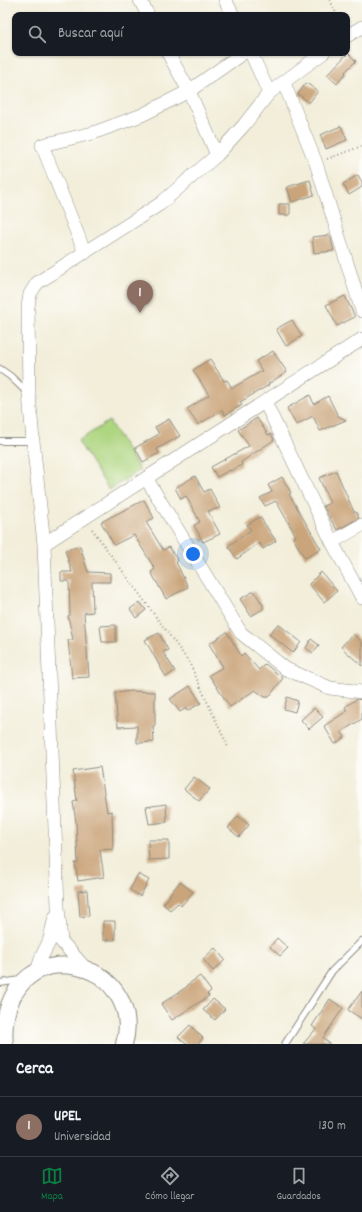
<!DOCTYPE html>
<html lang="es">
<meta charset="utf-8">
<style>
:root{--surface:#171b24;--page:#20242c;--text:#f1f3f6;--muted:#9ea1a6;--line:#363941;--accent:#0b8043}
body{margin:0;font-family:Dekko,sans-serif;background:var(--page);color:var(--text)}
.you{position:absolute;left:193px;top:554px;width:14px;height:14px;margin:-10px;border:3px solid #fff;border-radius:50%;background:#1a73e8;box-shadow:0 0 0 6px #1a73e833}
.badge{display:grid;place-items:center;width:26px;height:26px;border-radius:50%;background:var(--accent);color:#fff;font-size:13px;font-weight:700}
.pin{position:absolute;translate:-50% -33px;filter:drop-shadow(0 1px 2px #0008)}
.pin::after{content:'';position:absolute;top:21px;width:14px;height:12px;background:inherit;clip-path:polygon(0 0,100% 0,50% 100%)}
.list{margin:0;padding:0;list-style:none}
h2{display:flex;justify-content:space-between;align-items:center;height:52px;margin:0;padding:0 16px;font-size:17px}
h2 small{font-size:13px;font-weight:400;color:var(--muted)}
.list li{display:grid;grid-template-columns:26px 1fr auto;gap:12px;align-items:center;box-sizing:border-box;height:60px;padding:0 16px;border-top:1px solid var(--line)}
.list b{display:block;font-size:15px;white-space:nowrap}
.list p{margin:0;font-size:13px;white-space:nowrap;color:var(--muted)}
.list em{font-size:13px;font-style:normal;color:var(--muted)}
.icon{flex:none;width:22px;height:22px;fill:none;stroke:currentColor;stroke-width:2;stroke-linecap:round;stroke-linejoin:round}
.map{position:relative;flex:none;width:362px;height:1044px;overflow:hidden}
.search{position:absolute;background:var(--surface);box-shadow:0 1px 3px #0004;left:12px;right:12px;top:12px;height:44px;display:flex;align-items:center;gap:10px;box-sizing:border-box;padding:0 14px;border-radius:8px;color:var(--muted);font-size:15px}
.sheet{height:112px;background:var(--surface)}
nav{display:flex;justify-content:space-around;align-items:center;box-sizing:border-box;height:56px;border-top:1px solid var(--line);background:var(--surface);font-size:11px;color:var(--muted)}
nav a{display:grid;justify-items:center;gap:2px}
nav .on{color:var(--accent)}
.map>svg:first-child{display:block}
</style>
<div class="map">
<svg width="362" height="1044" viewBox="0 0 362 1044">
<rect width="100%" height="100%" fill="#fdfcf7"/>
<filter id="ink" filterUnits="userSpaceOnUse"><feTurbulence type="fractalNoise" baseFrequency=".025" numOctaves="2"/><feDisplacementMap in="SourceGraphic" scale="8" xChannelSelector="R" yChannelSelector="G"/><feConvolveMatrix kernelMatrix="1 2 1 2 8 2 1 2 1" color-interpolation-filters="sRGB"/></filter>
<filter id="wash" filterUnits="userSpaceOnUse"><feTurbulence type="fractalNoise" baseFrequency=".012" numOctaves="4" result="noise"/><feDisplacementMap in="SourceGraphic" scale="16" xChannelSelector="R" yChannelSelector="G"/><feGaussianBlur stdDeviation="0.9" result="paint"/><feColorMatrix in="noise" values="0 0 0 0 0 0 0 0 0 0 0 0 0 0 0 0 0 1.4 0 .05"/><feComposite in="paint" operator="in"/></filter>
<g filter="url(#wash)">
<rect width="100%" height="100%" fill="#f2eeda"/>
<path fill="#aed580" stroke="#6c8056" d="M109,421L140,470L109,490L78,441Z"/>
<g id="blocks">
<path fill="#caa57c" d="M348,53L356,61L345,72L346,73L337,84L327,75Z
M306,83L318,91L309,103L298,94Z
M341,126L347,140L326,149L320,135Z
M358,175L362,182V187L349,195L343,184Z
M310,180L314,195L292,202L287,187Z
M279,204H290V215H279Z
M330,235L334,251L314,253L312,237Z
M345,296L355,317L337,326L326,305Z
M292,320L302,336L286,346L276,329Z
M273,351L287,372L268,384L269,385L240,402L242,405L225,415L222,410L198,425L187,409L209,395L193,370L210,359L224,381L227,380L232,388L262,371L256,361Z
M310,395L314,404L328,396L338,416L346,420L320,431L313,416L296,425L287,408Z
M257,418L268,435L271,434L274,440L241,462L242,465L230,471V470L217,477L211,467L249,446L238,430Z
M169,419L180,436L157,449L159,453L143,462L135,448L159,434L155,427Z
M336,471L354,512H356L359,518L337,530L323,506L330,503L319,478Z
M195,476L204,492L210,489L220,508L208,511L220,534L203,542L194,525L200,522L186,496L181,499L175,488Z
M282,477L291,493L289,494L321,549L305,558L293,538L296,536L276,501L265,506L260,498L272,492L268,485Z
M144,500L154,518L146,522L163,550L169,547L178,561L176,562L188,587L166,599L151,572L155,569L134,535L114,545L101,522Z
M260,517L276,541L263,549L259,543L237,559L228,546L251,530L247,525Z
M80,546L88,572L110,573V582H92L93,612L84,613L89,677L72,678L68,640H73L68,616L70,615L69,581H61V572H72L65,550Z
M321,572L337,591L324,602L309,584Z
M254,591L263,605V609L251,616L240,599Z
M140,602L146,610L136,618L130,609Z
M278,624L301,642L293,653L269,634Z
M116,625V642H102L100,626Z
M227,632L241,656L244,653L259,670L265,664L283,678L269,697H265L255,690L230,707L209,675L223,667L209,644Z
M159,633L168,650L163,652L175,671L166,677L145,640Z
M353,634L362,642V666L341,647Z
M311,639L319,645L313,653L306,648Z
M190,686L201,703L187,711L186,708L180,712L170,699Z
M131,691L155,692V726H153L154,742L137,743V726L118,727L115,693Z
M287,697L298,701L295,712L284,709Z
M357,699L362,700V719L341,732L345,737L335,744L324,726L347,711L345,707Z
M314,708L323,717L309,729L301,720Z
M100,767L107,812L112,811L113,849L100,850L104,877L78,881L75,863H78L76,822L73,802L77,801L73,771Z
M194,777L210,789L199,801L184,789Z
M166,804L167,822L149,824L146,807Z
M238,816L249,825L239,837L228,828Z
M148,840H169V859L149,860Z
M138,874L149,880L140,896L130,890Z
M180,882L193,892L181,906L178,903L170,910L163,904L170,896L169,895Z
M87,890L89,916L80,917L78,891Z
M103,921H115V940H103Z
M277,938L288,948L280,956L270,947Z
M215,948L225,960L213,971L203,959Z
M200,976L211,991L207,994L209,996L172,1020L161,1004L188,986L187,985Z
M362,991V1019L348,1010Z
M213,999L225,1009L215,1020L203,1010Z
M330,999L343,1008L323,1038L330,1044H303L316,1029L312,1026Z
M190,1025L203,1038L198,1044H186L178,1037Z"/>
</g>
</g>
<g filter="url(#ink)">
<use href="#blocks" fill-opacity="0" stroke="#8e8c82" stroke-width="1"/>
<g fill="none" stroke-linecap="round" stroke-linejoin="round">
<g stroke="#8e8c82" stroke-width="8">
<path id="service" d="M0,369L10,376L28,393
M0,441H33
M0,983L21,980
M285,1044L332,971L362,941"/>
</g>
<g stroke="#8e8c82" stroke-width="14">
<path id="minor" d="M140,0L148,15
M225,0L233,15
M347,36L362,27
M168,53L189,91L217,155
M251,53L269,93
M284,83L316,163L362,311
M85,253L42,145L93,133L142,115L189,91L243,53
M265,402L332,542L362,598
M146,478L241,633L286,669L330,688L362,692
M332,542L362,525
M44,544L362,339
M85,968L61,941L58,907L44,544L33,441L29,394L28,307L30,294L37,283L160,204L217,155L244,125L269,93L323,53
M37,971L42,956L49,942L55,917"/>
</g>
<g stroke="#8e8c82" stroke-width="18">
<path id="tertiary" d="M5,1044C0,1000 26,960 72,966C93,969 108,978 119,997C127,1011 129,1028 124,1044"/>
</g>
<path stroke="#8e8c82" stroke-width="2" stroke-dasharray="1 3" stroke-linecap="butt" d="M330,0L337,15
M327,159L362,146
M92,529L189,662L228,747"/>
<use href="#service" stroke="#fff" stroke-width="6"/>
<use href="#minor" stroke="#fff" stroke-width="13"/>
<use href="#tertiary" stroke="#fff" stroke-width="16"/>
</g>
</g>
</svg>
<div class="you"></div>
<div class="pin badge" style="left:140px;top:313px;background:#8d6e63">1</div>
<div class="search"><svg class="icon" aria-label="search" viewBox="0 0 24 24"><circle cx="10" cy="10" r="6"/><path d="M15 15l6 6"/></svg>Buscar aquí</div>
</div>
<section class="sheet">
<h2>Cerca<small></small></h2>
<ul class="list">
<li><span class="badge" style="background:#8d6e63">1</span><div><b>UPEL</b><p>Universidad</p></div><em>130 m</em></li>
</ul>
</section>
<nav>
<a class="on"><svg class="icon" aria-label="map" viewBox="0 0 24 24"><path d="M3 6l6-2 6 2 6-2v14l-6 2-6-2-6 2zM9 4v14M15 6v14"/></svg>Mapa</a>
<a><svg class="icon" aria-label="directions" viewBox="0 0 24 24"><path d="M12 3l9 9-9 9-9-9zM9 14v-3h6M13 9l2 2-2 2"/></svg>Cómo llegar</a>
<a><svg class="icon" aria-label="saved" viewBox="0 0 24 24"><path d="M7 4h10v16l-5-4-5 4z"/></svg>Guardados</a>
</nav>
